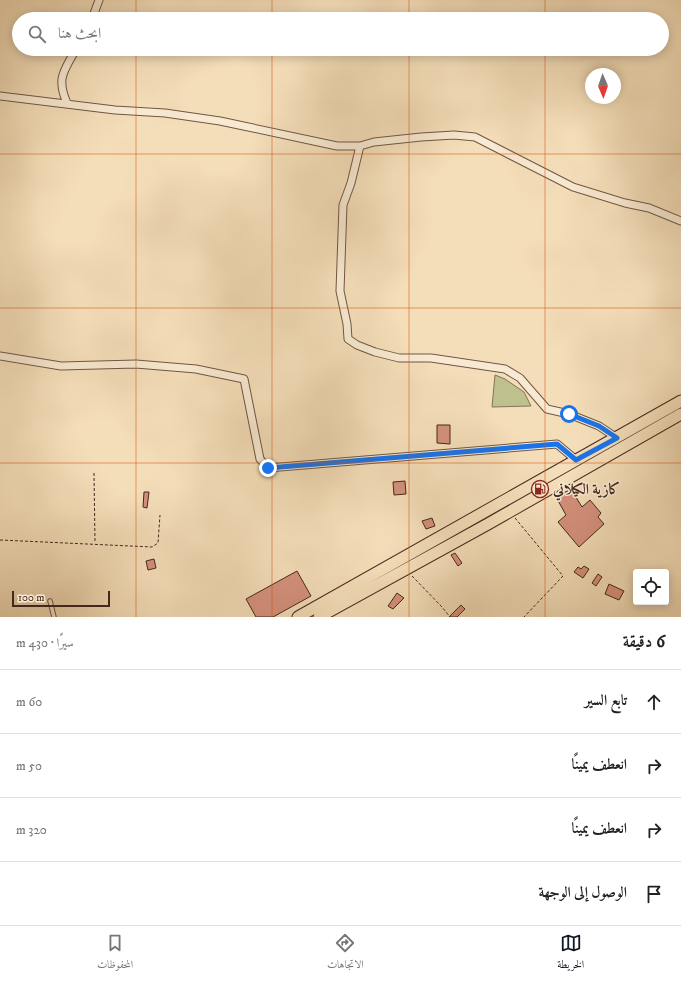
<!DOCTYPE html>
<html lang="ar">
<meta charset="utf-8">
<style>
:root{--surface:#fff;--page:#f6f6f6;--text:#222;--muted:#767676;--line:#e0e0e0;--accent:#111827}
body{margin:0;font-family:"IM FELL DW Pica",Amiri,serif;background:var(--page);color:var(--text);direction:rtl}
.controls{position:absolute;right:12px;bottom:12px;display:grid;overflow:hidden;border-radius:4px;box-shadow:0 2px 10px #0003}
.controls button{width:36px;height:36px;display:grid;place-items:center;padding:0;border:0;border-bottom:1px solid var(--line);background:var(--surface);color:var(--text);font:20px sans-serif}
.compass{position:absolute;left:585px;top:68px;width:36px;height:36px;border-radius:50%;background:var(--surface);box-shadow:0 2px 10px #0003;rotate:178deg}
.scale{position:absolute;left:12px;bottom:10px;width:98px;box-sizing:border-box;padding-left:4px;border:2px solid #45281d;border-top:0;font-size:11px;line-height:14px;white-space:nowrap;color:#45281d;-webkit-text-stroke:3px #f8ead2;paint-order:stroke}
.stop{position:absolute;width:12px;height:12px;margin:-9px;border:3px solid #1a73e8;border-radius:50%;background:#fff}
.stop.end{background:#1a73e8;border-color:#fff;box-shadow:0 1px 4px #0008}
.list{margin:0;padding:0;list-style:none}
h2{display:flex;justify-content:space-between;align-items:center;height:52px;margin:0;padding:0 16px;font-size:17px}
h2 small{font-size:13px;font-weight:400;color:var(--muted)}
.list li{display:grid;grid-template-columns:26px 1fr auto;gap:12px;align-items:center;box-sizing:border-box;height:64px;padding:0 16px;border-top:1px solid var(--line)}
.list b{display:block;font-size:15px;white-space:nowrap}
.list em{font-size:13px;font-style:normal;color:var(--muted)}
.icon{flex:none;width:22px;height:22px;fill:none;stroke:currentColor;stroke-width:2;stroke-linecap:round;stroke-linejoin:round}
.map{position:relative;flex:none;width:681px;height:617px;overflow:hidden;direction:ltr}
.search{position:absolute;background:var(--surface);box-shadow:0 2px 10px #0003;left:12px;right:12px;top:12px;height:44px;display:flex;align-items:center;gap:10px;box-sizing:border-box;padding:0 14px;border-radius:22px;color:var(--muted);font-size:15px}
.sheet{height:308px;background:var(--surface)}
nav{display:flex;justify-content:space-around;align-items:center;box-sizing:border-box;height:56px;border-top:1px solid var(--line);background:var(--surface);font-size:11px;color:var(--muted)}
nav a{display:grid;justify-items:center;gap:2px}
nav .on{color:var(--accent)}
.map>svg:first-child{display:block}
</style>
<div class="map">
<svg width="681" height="617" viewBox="0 0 681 617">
<rect width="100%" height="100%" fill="#f4deb9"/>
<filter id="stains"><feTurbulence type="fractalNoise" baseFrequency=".005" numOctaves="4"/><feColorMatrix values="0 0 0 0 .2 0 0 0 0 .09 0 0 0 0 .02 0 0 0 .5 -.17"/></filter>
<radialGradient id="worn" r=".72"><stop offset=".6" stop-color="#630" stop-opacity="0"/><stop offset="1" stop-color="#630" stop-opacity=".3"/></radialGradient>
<path fill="#bec18e" stroke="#827456" d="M495,375L505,379L524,392L531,406L492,407Z"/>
<path fill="#d5917c" stroke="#45281d" d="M437,425H450V444L437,443Z
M405,481L406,494L394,495L393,482Z
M571,489L582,507L590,500L601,513L598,517L604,524L579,547L558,522L566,515L556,497Z
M144,492H149L147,508L143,507Z
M432,518L435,526L426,529L422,521Z
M455,553L462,563L458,566L451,555Z
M154,559L156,568L148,570L146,561Z
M584,566L589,569L583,578L574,572L578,567L581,569Z
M297,571L311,596L273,617H256L246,599Z
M598,574L602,577L596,586L592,583Z
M609,584L624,591L619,600L605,594Z
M397,593L404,598L393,609L388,606Z
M461,605L465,609L457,617H449Z"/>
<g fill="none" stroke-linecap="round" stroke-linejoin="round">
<g stroke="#715644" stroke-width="5.5">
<path id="lane" d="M50,601L54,617"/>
</g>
<g stroke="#715644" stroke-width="9">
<path id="street" d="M92,19L99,0
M0,96L115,110L165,113L220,121L337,146H360L374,142L421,137L454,135L475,137L573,187L625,203L649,208L681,221
M67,103C56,78 64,71 76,49
M360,146L351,183L343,205L340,291L347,324L348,339L357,345L375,352L399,358H431L505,369L520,378L547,409L569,414L599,426L617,438
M0,356L61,366L136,364L196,369L244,379L260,459L268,468L557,444L576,460"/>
</g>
<g stroke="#45281d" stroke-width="13">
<path id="primary" d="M298,617L681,401
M319,617L488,524L681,414"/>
</g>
<path stroke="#45281d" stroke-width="1" stroke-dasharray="3 2" stroke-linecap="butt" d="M94,473L95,543
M515,518L563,576L524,617
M0,540L152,547L158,543L160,515
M412,576L442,607L450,617"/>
<use href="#lane" stroke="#f8ead2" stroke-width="3.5"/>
<use href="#street" stroke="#f8ead2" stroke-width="7"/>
<use href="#primary" stroke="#f4deb9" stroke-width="11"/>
</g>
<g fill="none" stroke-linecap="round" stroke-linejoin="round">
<path stroke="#1a73e8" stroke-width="5" d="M268,468L557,444L576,460L617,438L599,426L569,414"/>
</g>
<path fill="none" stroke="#d8540e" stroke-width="1" stroke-opacity="0.55" d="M136,0V19M272,0V19M409,0V19M545,0V19M136,49V617M272,49V617M409,49V617M545,49V617M0,154H681M0,308H681M0,463H681"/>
<defs>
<g id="fuel-ring" transform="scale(0.9)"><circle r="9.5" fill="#f8ead2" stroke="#8f2418" stroke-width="1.5"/><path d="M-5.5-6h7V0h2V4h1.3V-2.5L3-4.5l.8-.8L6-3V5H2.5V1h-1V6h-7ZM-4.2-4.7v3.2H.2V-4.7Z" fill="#8f2418"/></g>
</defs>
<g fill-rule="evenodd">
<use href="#fuel-ring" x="540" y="489"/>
</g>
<g text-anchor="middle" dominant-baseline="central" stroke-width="3" stroke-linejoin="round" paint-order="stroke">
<g font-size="15" font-weight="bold" fill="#45281d" stroke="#f8ead2" text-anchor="start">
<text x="553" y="489">كازية الكيلاني</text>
</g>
</g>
<rect width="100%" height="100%" filter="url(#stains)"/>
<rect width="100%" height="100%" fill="url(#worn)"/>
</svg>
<div class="controls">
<button><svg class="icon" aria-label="locate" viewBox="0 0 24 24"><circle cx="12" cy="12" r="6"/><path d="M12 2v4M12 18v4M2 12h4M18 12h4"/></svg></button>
</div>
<svg class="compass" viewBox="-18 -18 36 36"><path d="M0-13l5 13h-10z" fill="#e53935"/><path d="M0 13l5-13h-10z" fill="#767676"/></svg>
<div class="scale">100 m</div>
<div class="stop" style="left:569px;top:414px"></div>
<div class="stop end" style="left:268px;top:468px"></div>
<div class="search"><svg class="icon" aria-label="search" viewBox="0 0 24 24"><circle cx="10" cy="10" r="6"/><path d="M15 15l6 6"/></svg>ابحث هنا</div>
</div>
<section class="sheet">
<h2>6 دقيقة<small>سيرًا · 430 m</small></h2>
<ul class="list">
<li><svg class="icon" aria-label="ahead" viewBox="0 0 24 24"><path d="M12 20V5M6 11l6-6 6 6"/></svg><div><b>تابع السير</b></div><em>60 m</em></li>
<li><svg class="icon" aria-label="right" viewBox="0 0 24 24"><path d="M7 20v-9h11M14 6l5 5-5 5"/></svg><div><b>انعطف يمينًا</b></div><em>50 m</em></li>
<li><svg class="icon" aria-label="right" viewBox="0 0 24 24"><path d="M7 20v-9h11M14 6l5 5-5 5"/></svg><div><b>انعطف يمينًا</b></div><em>320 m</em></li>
<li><svg class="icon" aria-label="arrive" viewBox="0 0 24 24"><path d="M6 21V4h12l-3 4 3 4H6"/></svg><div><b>الوصول إلى الوجهة</b></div></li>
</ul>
</section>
<nav>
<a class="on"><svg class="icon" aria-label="map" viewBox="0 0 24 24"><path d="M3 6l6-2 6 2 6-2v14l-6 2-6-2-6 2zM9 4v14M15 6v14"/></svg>الخريطة</a>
<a><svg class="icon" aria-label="directions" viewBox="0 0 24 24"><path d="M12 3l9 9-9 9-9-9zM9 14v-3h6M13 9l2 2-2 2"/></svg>الاتجاهات</a>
<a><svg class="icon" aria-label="saved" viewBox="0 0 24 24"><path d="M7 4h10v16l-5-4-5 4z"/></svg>المحفوظات</a>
</nav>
